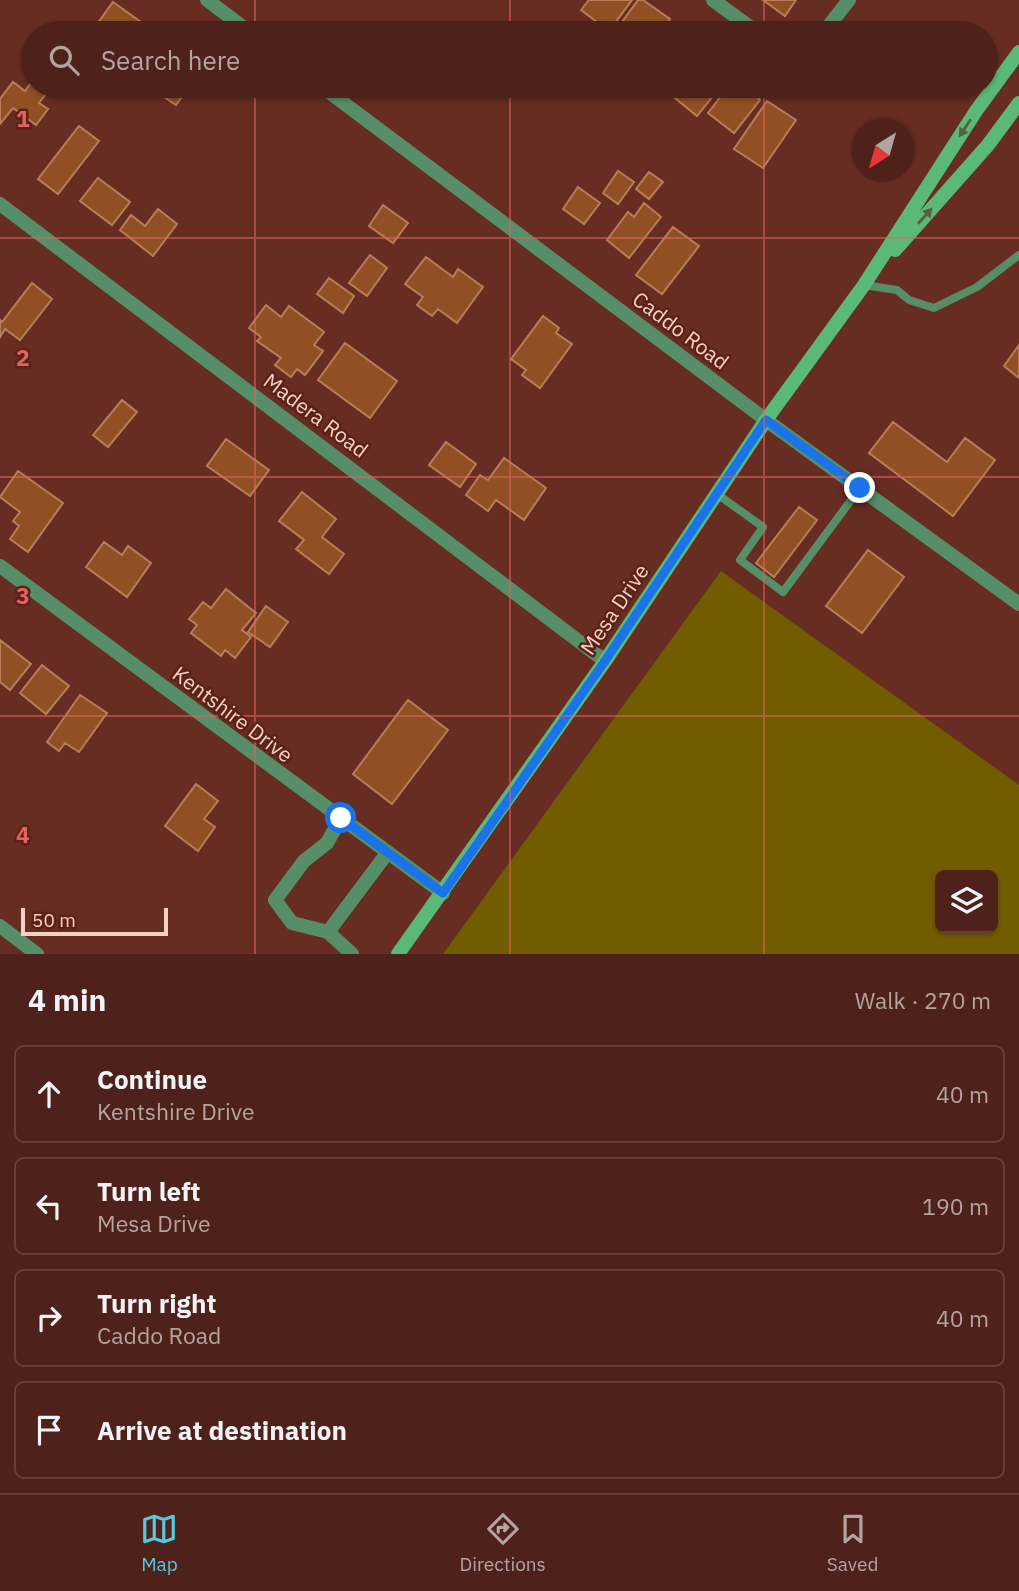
<!DOCTYPE html>
<meta charset="utf-8">
<style>
:root{--surface:#4e221a;--page:#552a23;--text:#f1f3f6;--muted:#b3a4a2;--line:#653f39;--accent:#56c9e0}
body{margin:0;font-family:"IBM Plex Sans",sans-serif;background:var(--page);color:var(--text)}
.controls{position:absolute;right:21px;bottom:21px;display:grid;overflow:hidden;border-radius:10px;box-shadow:0 2px 5px #0004}
.controls button{width:63px;height:63px;display:grid;place-items:center;padding:0;border:0;border-bottom:2px solid var(--line);background:var(--surface);color:var(--text);font:35px sans-serif}
.compass{position:absolute;left:851px;top:119px;width:63px;height:63px;border-radius:50%;background:var(--surface);box-shadow:0 2px 5px #0004;rotate:217deg}
.scale{position:absolute;left:21px;bottom:18px;width:147px;box-sizing:border-box;padding-left:7px;border:4px solid #f5d0c7;border-top:0;font-size:19px;line-height:24px;white-space:nowrap;color:#f5d0c7;-webkit-text-stroke:5px #5c2218;paint-order:stroke}
.stop{position:absolute;width:21px;height:21px;margin:-16px;border:5px solid #1a73e8;border-radius:50%;background:#fff}
.stop.end{background:#1a73e8;border-color:#fff;box-shadow:0 2px 7px #0008}
.list{margin:0;padding:0;list-style:none}
h2{display:flex;justify-content:space-between;align-items:center;height:91px;margin:0;padding:0 28px;font-size:30px}
h2 small{font-size:23px;font-weight:400;color:var(--muted)}
.list li{display:grid;grid-template-columns:46px 1fr auto;gap:21px;align-items:center;box-sizing:border-box;height:98px;margin:0 14px 14px;padding:0 14px;border:2px solid var(--line);border-radius:10px}
.list b{display:block;font-size:26px;white-space:nowrap}
.list p{margin:0;font-size:23px;white-space:nowrap;color:var(--muted)}
.list em{font-size:23px;font-style:normal;color:var(--muted)}
.icon{flex:none;width:38px;height:38px;fill:none;stroke:currentColor;stroke-width:2;stroke-linecap:round;stroke-linejoin:round}
.map{position:relative;flex:none;width:1019px;height:954px;overflow:hidden}
.search{position:absolute;background:var(--surface);box-shadow:0 2px 5px #0004;left:21px;right:21px;top:21px;height:77px;display:flex;align-items:center;gap:18px;box-sizing:border-box;padding:0 24px;border-radius:38px;color:var(--muted);font-size:26px}
.sheet{height:539px;background:var(--surface)}
nav{display:flex;justify-content:space-around;align-items:center;box-sizing:border-box;height:98px;border-top:2px solid var(--line);background:var(--surface);font-size:19px;color:var(--muted)}
nav a{display:grid;justify-items:center;gap:4px}
nav .on{color:var(--accent)}
.map>svg:first-child{display:block}
</style>
<div class="map">
<svg width="1019" height="954" viewBox="0 0 1019 954">
<rect width="100%" height="100%" fill="#682d22"/>
<path fill="#725c00" fill-rule="evenodd" d="M721,571L1019,785V954H443ZM940,875H993V928H940Z"/>
<path fill="#905023" stroke="#b77d59" stroke-width="2" d="M589,0H632L609,31L581,10Z
M638,0H643L670,19L659,33H614Z
M763,0H796L785,16Z
M113,2L145,25L139,33L92,31Z
M673,23L687,33H666Z
M33,80V86H41L48,91L39,103L48,109L36,125L13,108L0,124V99L13,82L25,91Z
M168,86H182L187,90L176,105L161,95Z
M676,86H721L697,116L670,94Z
M729,86H742L760,100L734,133L708,113Z
M767,101L796,120L763,168L734,149Z
M79,126L99,141L58,194L38,179Z
M618,171L634,182L618,204L603,193Z
M649,172L663,182L649,199L636,189Z
M98,178L130,202L112,225L80,201Z
M578,187L600,203L584,224L563,209Z
M644,203L661,217L629,258L607,240L628,212L634,217Z
M383,205L408,223L393,243L369,226Z
M158,209L177,224L153,256L120,230L131,215L145,226Z
M673,227L699,246L662,294L636,275Z
M370,255L387,268L367,296L349,283Z
M426,257L453,277L458,269L483,287L457,323L438,309L432,316L417,305L423,297L405,284Z
M329,278L354,296L343,313L317,294Z
M32,283L52,299L20,340L5,329L0,337V320L2,322Z
M266,305L281,317L289,306L324,332L314,345L323,351L305,375L297,369L291,377L275,365L281,358L257,341L261,337L249,328Z
M543,316L559,328L556,333L572,344L540,388L522,375L526,370L511,359Z
M345,343L397,381L370,418L318,380Z
M1019,345V378L1004,366Z
M122,400L137,412L108,447L93,435Z
M893,422L947,462L965,438L995,460L953,516L869,453Z
M226,439L269,470L250,496L207,466Z
M446,442L476,464L460,487L429,465Z
M504,458L546,488L524,520L496,500L488,511L466,495L480,475L488,480Z
M18,471L63,503L28,552L10,539L19,526L13,521L20,512L0,497Z
M302,492L336,519L322,537L344,554L329,574L296,549L304,540L279,521Z
M799,507L817,520L774,577L756,563Z
M104,542L122,555L128,546L151,563L127,597L86,567Z
M868,550L904,577L862,633L826,606Z
M226,589L256,613L242,630L251,637L235,658L225,650L221,656L191,633L197,625L189,619L203,602L211,608Z
M266,606L288,622L270,647L248,632Z
M0,640L31,664L10,690L0,682Z
M42,665L69,686L46,714L20,693Z
M80,695L107,713L79,752L65,743L59,751L47,742Z
M408,700L448,730L392,804L353,774Z
M196,784L218,801L204,819L215,827L198,851L165,826Z"/>
<g fill="none" stroke-linecap="round" stroke-linejoin="round">
<path stroke="#568e67" stroke-width="8" d="M864,285L897,290L909,300L934,308L977,287L1019,255
M717,494L763,527L740,560L783,592L860,488"/>
<path stroke="#568e67" stroke-width="14" d="M207,0L251,33
M713,0L758,33
M823,33L849,0
M321,86L766,420L1019,604
M0,204L605,661
M0,566L443,893
M341,818L327,843L304,861L275,900L292,923L328,932L352,954
M0,926L37,954
M328,932L388,852"/>
<path stroke="#5ab879" stroke-width="14" d="M895,250L988,145L1019,103
M398,954L605,661L766,420L864,285L976,111L1019,52"/>
</g>
<defs><path id="oneway-solid" d="M-6-.8H1V-3.2L6.5 0L1 3.2V.8H-6Z" transform="scale(1.75)"/></defs>
<g fill="#5b5e3f">
<use href="#oneway-solid" transform="translate(965 128) rotate(123)"/>
<use href="#oneway-solid" transform="translate(925 216) rotate(-48)"/>
</g>
<g fill="none" stroke-linecap="round" stroke-linejoin="round">
<path stroke="#1a73e8" stroke-width="9" d="M341,818L443,893L605,661L766,420L860,488"/>
</g>
<path fill="none" stroke="#e16360" stroke-width="2" stroke-opacity="0.55" d="M255,0V33M510,0V33M764,0V33M255,86V954M510,86V954M764,86V954M0,238H1019M0,477H1019M0,716H1019"/>
<g text-anchor="middle" dominant-baseline="central" stroke-width="5" stroke-linejoin="round" paint-order="stroke">
<g font-size="21" fill="#f5d0c7" stroke="#5c2218">
<text transform="translate(681 330) rotate(37)">Caddo Road</text>
<text transform="translate(316 415) rotate(37)">Madera Road</text>
<text transform="translate(614 609) rotate(-56)">Mesa Drive</text>
<text transform="translate(233 714) rotate(37)">Kentshire Drive</text>
</g>
</g>
<g font-size="23" text-anchor="middle" font-weight="bold" fill="#e16360" stroke="#5c2218" stroke-width="5" stroke-linejoin="round" paint-order="stroke">
<text x="23" y="127">1</text>
<text x="23" y="366">2</text>
<text x="23" y="604">3</text>
<text x="23" y="843">4</text>
</g>
</svg>
<div class="controls">
<button><svg class="icon" aria-label="layers" viewBox="0 0 24 24"><path d="M12 4l9 5-9 5-9-5zM3 14l9 5 9-5"/></svg></button>
</div>
<svg class="compass" viewBox="-18 -18 36 36"><path d="M0-13l5 13h-10z" fill="#e53935"/><path d="M0 13l5-13h-10z" fill="#b3a4a2"/></svg>
<div class="scale">50 m</div>
<div class="stop" style="left:341px;top:818px"></div>
<div class="stop end" style="left:860px;top:488px"></div>
<div class="search"><svg class="icon" aria-label="search" viewBox="0 0 24 24"><circle cx="10" cy="10" r="6"/><path d="M15 15l6 6"/></svg>Search here</div>
</div>
<section class="sheet">
<h2>4 min<small>Walk · 270 m</small></h2>
<ul class="list">
<li><svg class="icon" aria-label="ahead" viewBox="0 0 24 24"><path d="M12 20V5M6 11l6-6 6 6"/></svg><div><b>Continue</b><p>Kentshire Drive</p></div><em>40 m</em></li>
<li><svg class="icon" aria-label="left" viewBox="0 0 24 24"><path d="M17 20v-9H6M10 6l-5 5 5 5"/></svg><div><b>Turn left</b><p>Mesa Drive</p></div><em>190 m</em></li>
<li><svg class="icon" aria-label="right" viewBox="0 0 24 24"><path d="M7 20v-9h11M14 6l5 5-5 5"/></svg><div><b>Turn right</b><p>Caddo Road</p></div><em>40 m</em></li>
<li><svg class="icon" aria-label="arrive" viewBox="0 0 24 24"><path d="M6 21V4h12l-3 4 3 4H6"/></svg><div><b>Arrive at destination</b></div></li>
</ul>
</section>
<nav>
<a class="on"><svg class="icon" aria-label="map" viewBox="0 0 24 24"><path d="M3 6l6-2 6 2 6-2v14l-6 2-6-2-6 2zM9 4v14M15 6v14"/></svg>Map</a>
<a><svg class="icon" aria-label="directions" viewBox="0 0 24 24"><path d="M12 3l9 9-9 9-9-9zM9 14v-3h6M13 9l2 2-2 2"/></svg>Directions</a>
<a><svg class="icon" aria-label="saved" viewBox="0 0 24 24"><path d="M7 4h10v16l-5-4-5 4z"/></svg>Saved</a>
</nav>
